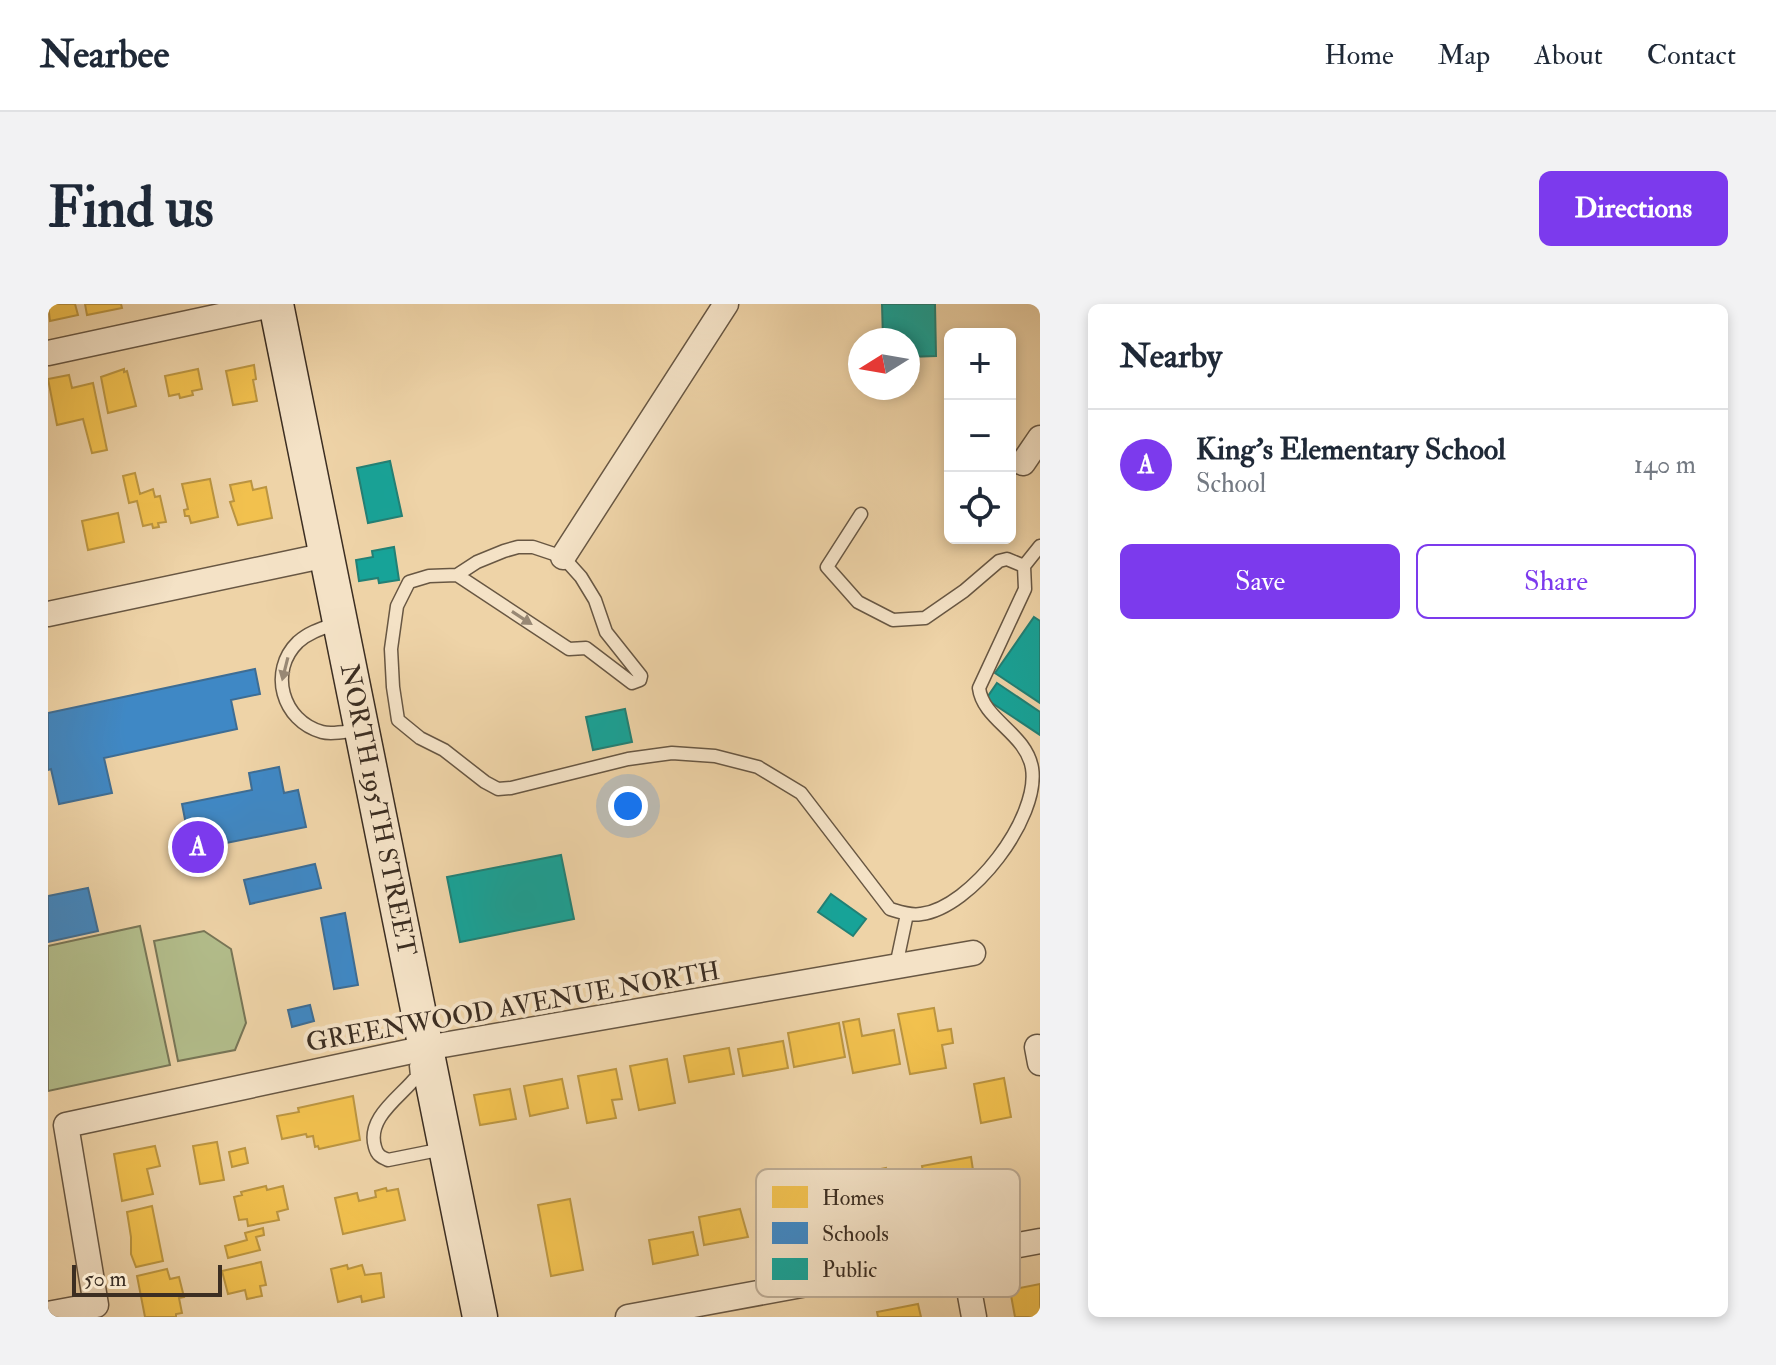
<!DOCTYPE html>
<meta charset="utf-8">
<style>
:root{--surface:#fff;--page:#f2f2f3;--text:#1f2937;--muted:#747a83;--line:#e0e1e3;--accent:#7c3aed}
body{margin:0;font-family:"IM FELL Double Pica",serif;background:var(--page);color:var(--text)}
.controls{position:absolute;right:24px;top:24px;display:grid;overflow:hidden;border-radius:12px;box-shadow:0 4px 12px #0003}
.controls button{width:72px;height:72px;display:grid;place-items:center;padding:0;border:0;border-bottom:2px solid var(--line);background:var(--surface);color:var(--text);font:40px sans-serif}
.compass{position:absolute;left:800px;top:24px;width:72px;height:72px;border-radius:50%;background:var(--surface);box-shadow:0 4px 12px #0003;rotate:259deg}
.scale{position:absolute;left:24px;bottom:20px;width:150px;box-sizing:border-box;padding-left:8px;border:4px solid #3c2e22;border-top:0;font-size:22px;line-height:28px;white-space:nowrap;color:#3c2e22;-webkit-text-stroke:6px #f4e2c6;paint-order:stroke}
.you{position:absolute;left:580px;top:502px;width:28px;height:28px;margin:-20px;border:6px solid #fff;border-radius:50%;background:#1a73e8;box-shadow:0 0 0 12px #1a73e833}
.badge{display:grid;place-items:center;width:52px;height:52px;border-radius:50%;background:var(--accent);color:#fff;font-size:26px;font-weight:700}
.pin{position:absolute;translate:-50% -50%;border:4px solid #fff;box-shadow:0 2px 8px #0006}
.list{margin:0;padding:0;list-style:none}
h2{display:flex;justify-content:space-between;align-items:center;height:104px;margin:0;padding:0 32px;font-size:34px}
h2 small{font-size:26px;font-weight:400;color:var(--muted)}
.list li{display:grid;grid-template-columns:52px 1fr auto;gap:24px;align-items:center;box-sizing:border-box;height:112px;padding:0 32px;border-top:2px solid var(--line)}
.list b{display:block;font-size:30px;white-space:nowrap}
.list p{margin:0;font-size:26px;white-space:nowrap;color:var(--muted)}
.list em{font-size:26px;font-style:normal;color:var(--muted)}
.actions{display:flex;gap:16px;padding:24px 32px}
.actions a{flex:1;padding:18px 0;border:2px solid var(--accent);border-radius:12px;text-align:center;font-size:28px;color:var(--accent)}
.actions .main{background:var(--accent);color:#fff}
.icon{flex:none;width:44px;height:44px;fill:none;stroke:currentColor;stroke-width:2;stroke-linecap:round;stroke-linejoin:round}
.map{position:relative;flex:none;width:992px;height:1013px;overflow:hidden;border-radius:12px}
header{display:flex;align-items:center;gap:48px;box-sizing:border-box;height:112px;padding:0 40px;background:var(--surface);border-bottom:2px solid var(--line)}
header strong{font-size:38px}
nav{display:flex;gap:44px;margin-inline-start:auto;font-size:28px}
.intro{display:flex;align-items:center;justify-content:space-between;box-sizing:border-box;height:192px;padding:0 48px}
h1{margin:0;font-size:56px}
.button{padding:20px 36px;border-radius:12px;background:var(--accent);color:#fff;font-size:28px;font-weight:700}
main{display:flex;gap:48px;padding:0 48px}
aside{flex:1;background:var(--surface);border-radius:12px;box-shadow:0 4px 12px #0003}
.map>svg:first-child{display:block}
</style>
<header>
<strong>Nearbee</strong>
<nav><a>Home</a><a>Map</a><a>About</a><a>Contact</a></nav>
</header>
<div class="intro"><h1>Find us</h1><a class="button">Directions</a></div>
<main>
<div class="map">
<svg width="992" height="1013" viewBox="0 0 992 1013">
<rect width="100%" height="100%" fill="#eed3a7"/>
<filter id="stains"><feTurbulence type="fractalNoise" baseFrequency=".0025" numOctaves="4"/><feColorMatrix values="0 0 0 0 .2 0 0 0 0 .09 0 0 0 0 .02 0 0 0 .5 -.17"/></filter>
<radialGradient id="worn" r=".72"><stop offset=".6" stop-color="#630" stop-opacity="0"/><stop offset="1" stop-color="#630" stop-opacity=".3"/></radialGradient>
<path fill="#b3be8c" stroke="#787657" stroke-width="2" d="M92,622L122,761L0,787V642Z
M156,627L183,645L198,719L187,746L130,757L106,637Z"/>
<path fill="#f2c14e" stroke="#bb9541" stroke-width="2" d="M0,0H27L30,11L2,17Z
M37,0H73L74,4L39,11Z
M206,61L208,75L205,76L209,97L185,101L178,67Z
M76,65V68L79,67L88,102L60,109L53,73Z
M150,65L154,85L144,87L145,91L132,94L131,90L121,92L117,72Z
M21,71L24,84L45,79L59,146L44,149L35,115L9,121L0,75Z
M87,169L92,190L105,185L107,193L112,192L118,218L110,219L111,223L105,224L104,220L95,222L89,197L81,199L75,172Z
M162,175L170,213L143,219L141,212H137L136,206L140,205L134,180Z
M203,177L205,186L218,183L224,214L190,221L182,198L186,197L182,181Z
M70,209L76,238L40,246L34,217Z
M886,704L890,727L903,725L905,739L894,741L898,764L862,770L850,710Z
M811,715L814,732L846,726L852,760L805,769L795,718Z
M791,719L797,753L746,763L740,729Z
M735,737L740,764L695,772L690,745Z
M681,744L686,770L641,778L636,752Z
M619,755L627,799L591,806L582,762Z
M568,765L574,795L564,796L568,814L539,819L530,772Z
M956,774L963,813L933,819L926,780Z
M514,775L520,804L482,812L476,782Z
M462,785L468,815L432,821L426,791Z
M305,792L312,836L271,845L270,842L267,843L265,832L259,833L258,830L234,835L229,812L251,808L250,804Z
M169,838L176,876L152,880L145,842Z
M107,842L112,862L99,865L105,890L74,897L66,850Z
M197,844L200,859L184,863L181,848Z
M923,853L927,879L879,889L874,862Z
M838,864L839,872L868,867L873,893L824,902L817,868Z
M218,882L219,886L235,882L240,905L229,908L231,916L200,922L199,915L191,916L186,893L194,891L193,888Z
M338,884L339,887L350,885L357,916L295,930L287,894L309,889L311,897L328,893L327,887Z
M522,895L535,966L503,972L490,901Z
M104,902L115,957L88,963L83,950V933L79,908Z
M692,905L700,933L656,941L651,913Z
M215,924L216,931L208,933L212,946L180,954L177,942L199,936L197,929Z
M645,928L650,951L605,960L601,936Z
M213,958L218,981L212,982L214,992L199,995L197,986L180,990L174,967Z
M299,961L300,965L314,961L317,971L333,969L336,993L314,998L313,992L290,998L283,965Z
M119,965L122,975L131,973L136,993L131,994L134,1009L128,1010V1013H97L89,972Z
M992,980V1013H967L962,986Z
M870,1000L873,1013H830L829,1008Z"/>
<path fill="#3f88c5" stroke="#3e6d94" stroke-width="2" d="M207,365L212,390L183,396L189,425L56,454L64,489L11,500L3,465L0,466V409Z
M231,463L236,489L250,486L258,523L143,546L134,500L204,486L201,469Z
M267,560L273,584L202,600L196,576Z
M40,584L50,627L0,638V592Z
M297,609L310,681L286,685L273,614Z
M262,701L266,717L244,723L240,706Z"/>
<path fill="#17a398" stroke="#228075" stroke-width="2" d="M834,0H887L888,52L860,53V36H835Z
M342,157L354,212L320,219L309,164Z
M346,243L351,276L331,279L330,274L311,277L308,256L325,253L324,247Z
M986,313L992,317V399L947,369Z
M949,379L992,408V431L938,395Z
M577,405L584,438L545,446L538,413Z
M513,551L526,615L412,638L399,573Z
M783,590L818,615L805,632L770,608Z"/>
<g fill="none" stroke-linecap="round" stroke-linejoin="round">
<g stroke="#685743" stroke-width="15">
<path id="lane" d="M813,210L779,263L810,298L845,316L877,314L916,287L951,257L959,255L976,262
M409,271L521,345L538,344L584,379L592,376L593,372L558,328L547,296L533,273L515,253L485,243H470L456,247L429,258L409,271L381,272L361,278L349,302L343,345L345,383L350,416L372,434L396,446L437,478L450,485L463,484L580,455L624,449L667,452L710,463L753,489L842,605C852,608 862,612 873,610C923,604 992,514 984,464C978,429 935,416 931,384L977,285L976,262L992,242
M289,319C275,324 261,328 250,338C220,367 234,417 274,428C285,431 299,427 311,426
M848,662L859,610
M368,762L369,772C354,792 318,813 327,843C329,851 333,853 340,856L395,845"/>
</g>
<g stroke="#685743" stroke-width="27">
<path id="street" d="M0,49L228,0
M975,159L992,134
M515,253L678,0
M0,310L279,251
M989,743L992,759
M915,953L926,1013
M0,1010L48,1001L18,821L378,744L925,649
M580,1013L992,937"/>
</g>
<g stroke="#3c2e22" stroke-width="37">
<g id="secondary">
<path id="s1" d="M228,0L432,1013"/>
</g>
</g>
<use href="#lane" stroke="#f4e2c6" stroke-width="12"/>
<use href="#street" stroke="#f4e2c6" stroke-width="24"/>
<use href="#secondary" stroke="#f4e2c6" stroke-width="34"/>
</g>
<defs><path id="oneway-solid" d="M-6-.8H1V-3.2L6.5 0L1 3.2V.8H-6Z" transform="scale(2)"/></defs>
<g fill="#988874">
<use href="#oneway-solid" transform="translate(474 314) rotate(33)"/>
<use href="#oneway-solid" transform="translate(237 365) rotate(104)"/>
</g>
<g text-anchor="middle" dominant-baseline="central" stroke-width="8" stroke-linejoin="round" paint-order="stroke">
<g font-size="26" fill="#3c2e22" stroke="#f4e2c6">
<text stroke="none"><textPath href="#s1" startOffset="516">NORTH 195TH STREET</textPath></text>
<text transform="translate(465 703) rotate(-10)">GREENWOOD AVENUE NORTH</text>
</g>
</g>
<rect x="708" y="865" width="264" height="128" rx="12" fill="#f4e2c6" stroke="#bdac95" stroke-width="2"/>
<rect x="724" y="882" width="36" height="22" fill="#f2c14e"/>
<rect x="724" y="918" width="36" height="22" fill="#3f88c5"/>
<rect x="724" y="954" width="36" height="22" fill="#17a398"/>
<g font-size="22" fill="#3c2e22">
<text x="774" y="901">Homes</text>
<text x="774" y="937">Schools</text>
<text x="774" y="973">Public</text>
</g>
<rect width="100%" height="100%" filter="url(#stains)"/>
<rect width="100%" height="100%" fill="url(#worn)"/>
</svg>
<div class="controls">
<button>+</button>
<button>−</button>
<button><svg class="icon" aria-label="locate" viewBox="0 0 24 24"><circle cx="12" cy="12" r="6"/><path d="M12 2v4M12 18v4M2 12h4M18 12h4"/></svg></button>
</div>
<svg class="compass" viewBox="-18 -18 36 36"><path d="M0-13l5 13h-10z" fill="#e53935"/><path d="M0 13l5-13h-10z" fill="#747a83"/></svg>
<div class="scale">50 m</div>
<div class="you"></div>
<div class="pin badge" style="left:150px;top:543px">A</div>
</div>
<aside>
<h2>Nearby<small></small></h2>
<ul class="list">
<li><span class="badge">A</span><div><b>King's Elementary School</b><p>School</p></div><em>140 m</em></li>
</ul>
<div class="actions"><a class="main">Save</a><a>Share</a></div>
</aside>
</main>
